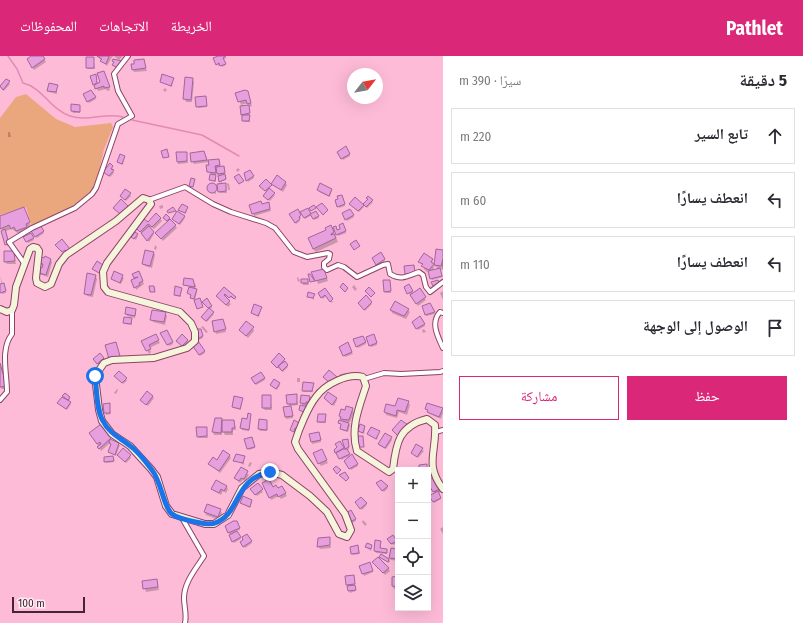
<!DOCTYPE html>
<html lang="ar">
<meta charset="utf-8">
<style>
:root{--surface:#fff;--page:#f7f7f7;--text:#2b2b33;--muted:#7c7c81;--line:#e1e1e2;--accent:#db2777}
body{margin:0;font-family:"Fira Sans Condensed","Noto Naskh Arabic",sans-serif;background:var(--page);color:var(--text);direction:rtl}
.controls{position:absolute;right:12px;bottom:12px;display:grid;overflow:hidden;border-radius:0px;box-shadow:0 4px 16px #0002}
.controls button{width:36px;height:36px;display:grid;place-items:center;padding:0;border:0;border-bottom:1px solid var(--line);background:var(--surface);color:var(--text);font:20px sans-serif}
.compass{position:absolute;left:347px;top:12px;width:36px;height:36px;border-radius:50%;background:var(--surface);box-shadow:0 4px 16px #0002;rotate:59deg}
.scale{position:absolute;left:12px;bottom:10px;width:73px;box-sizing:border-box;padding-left:4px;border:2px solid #452534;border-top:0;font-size:11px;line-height:14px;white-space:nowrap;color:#452534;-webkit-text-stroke:3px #ffedf4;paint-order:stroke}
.stop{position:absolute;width:12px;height:12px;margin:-9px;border:3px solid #1a73e8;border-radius:50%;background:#fff}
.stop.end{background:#1a73e8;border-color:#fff;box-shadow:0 1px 4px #0008}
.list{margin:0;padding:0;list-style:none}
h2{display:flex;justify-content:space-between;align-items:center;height:52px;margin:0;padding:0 16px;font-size:17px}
h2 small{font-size:13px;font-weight:400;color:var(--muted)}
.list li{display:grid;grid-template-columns:26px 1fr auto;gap:12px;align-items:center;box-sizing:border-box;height:56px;margin:0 8px 8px;padding:0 8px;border:1px solid var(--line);border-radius:0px}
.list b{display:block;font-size:15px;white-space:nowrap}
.list em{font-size:13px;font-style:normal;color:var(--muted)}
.actions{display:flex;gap:8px;padding:12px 16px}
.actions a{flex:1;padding:9px 0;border:1px solid var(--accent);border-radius:0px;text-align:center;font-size:14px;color:var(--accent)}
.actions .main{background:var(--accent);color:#fff}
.icon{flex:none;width:22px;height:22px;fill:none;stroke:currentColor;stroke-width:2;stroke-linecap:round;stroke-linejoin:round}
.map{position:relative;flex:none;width:443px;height:567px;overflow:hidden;direction:ltr}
header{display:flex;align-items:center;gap:24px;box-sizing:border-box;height:56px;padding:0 20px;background:var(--accent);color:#fff}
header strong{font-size:19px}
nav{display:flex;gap:22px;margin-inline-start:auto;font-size:14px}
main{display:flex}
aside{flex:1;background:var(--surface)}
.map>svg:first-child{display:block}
</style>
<header>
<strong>Pathlet</strong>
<nav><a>الخريطة</a><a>الاتجاهات</a><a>المحفوظات</a></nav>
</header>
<main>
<aside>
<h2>5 دقيقة<small>سيرًا · 390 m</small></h2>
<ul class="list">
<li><svg class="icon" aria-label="ahead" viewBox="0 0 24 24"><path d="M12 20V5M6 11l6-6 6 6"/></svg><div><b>تابع السير</b></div><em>220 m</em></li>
<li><svg class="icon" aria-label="left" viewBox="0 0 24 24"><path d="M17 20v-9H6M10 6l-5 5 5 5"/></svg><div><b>انعطف يسارًا</b></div><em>60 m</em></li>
<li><svg class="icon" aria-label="left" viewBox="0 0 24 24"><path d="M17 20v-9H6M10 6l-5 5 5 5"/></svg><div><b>انعطف يسارًا</b></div><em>110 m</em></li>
<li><svg class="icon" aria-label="arrive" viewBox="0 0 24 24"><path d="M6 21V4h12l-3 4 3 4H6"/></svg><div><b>الوصول إلى الوجهة</b></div></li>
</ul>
<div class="actions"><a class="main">حفظ</a><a>مشاركة</a></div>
</aside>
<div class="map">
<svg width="443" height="567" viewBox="0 0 443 567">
<rect width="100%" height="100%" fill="#febbd8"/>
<path fill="#eaa67d" d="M26,38L56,63L75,71L111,67L113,71L104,93L96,128L93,133L77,148L32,172L26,151L0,159V62L16,41Z"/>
<path fill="#0003" d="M33,0H42L46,6L34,14L28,4Z
M97,0H123L119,4L114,0L112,1L107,10Z
M220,0H225L226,2L223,4L226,9L222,11L221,8L218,10L214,3Z
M93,2L95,13H88L87,12Z
M143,4L147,15L134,16L133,13Z
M96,19L97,28L101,27L105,19L110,34L107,35L106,33L98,35L94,28Z
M173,23L172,31L161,25Z
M192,23L194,26L192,46H186L185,43Z
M6,24L10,28L4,35L0,31Z
M57,30V38L49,36L48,34Z
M165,32L167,34L165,36L163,34Z
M91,35L96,43L89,47L84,39Z
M247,36L252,50L249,51L250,66H244L241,51L249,50L248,47L241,49L237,38Z
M205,42L207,51L198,52L197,50Z
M80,50V57H73L72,55Z
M8,76H10L11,81H8Z
M346,92L350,100L343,104L338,96Z
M177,97H186L188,107L178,108Z
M206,100L208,105L219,104L221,111L224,113L226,124L222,125V128L226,130L227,137H220L219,135L222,128L216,116V126L210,124L211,118L208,115L210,106L194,108L192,105Z
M124,101L123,109L119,107L118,106Z
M110,109L113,113L112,114L114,117L110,121L104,116Z
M238,112L240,114L237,116L236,114Z
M249,115L254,122L248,126L245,121Z
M285,126L287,129L283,136L273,128Z
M227,127L229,128L230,134H228Z
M208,128L216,129V138L209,136Z
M320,129L332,134L330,141L319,136Z
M271,130L269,134L275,139L270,145L265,141L267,136L262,131Z
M130,138L131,140L126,145L121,140Z
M343,142L345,150L339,152V144Z
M367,142L373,146L367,152L365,150L368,144Z
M268,147L271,155L254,160L253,157L262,149Z
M163,149V152L160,153L159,150Z
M351,149L363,150L364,151L359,156Z
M187,152L186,158L179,154Z
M307,153L311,159L316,156L319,162L314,164L312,159L305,163L302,156Z
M350,154L354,161L347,165L343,157Z
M297,155L301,161L299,163L300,165L296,168L291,159Z
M26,156L31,171L27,172L28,175L19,178L12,173L6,175L10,189L7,190L0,169V161Z
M184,161L185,162L180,169L173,163Z
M160,162L162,165L154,173L150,170L149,171L154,178L149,186L137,172Z
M164,162H169L177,172L163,185L156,177L169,166Z
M40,170L44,177L37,182L32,175Z
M343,170L346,177L338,180L337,176L342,174Z
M327,174H333L338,186L316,196L313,193Z
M135,177L138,180L136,184L132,181Z
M30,178L34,184L28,187L24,181Z
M155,189L157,191L156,194L154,193Z
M437,194H443V214L440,213L443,221L432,224L428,214L427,216L424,213L423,209L419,206L432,204L434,212L432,215L438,214L436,210L434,211Z
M13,196L16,208H7L5,206Z
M153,196L155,199L152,212L145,210L143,207Z
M380,197L385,205L378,210L373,202Z
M50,204L52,206L48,221L39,218L38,216L43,213V210L40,207Z
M324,214L328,225L318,228L316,223L314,224L312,217Z
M115,217L124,222L121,228L112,223Z
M133,218L140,219L144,228L136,234Z
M0,220L6,237L2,238L0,233V229H2Z
M95,220L97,223L93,241L87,240L85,237Z
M298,221L300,225L298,226L297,222Z
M185,223L196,229L195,233L197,235L195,244L188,237L190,231L184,229Z
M302,224H308L309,229H303Z
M389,225L391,237H386L385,235Z
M354,229L357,233L355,235L352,231Z
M409,230L413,237L419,233L426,244L418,250L405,232Z
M181,233V241L176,240L175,239Z
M224,233L237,244L227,240L225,242L231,248L228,251L217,240Z
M324,234L333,246L332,247L326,240L323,243L319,238Z
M443,235V244L440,237Z
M314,239V244L308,240Z
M366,241L372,248L365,255L360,248Z
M207,244L212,252L209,253L214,258L207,266L203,263L209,253L204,247Z
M396,246L408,254L410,256L406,263L392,257L391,254Z
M430,248L435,258L426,260V259Z
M127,252L136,254L135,262L127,260Z
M261,252L259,261L253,258L252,256Z
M165,257L167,260L165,269L153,266L151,263Z
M420,262L425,270L418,274L413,266Z
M131,263L132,269L125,268L124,267Z
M223,264L226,276L216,278L215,275Z
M203,270L208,276L206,277L201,271Z
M253,272L254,275L248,282L240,274Z
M424,273L426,276L423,277L422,274Z
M166,275L173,288L169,290L162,278Z
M201,276L203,282L199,284L198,282Z
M155,279L160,287L149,292L151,296L149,298L142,285Z
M363,281L366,288L358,292L354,284Z
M375,281L377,289L371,291L370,289Z
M187,284L188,286L183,291L177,285Z
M198,286L205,297L200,300L193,289Z
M348,288L353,298L345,301L341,291Z
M100,299L104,304L99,309L95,303Z
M279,299L288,311L283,316L273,307Z
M0,308L2,311L8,333H2L0,331Z
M261,317L265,324L256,329L252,323Z
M347,317V318L341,322L340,318Z
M117,322L126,323L127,325L123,328Z
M297,322H300V326H297Z
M279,328L280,329L277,334L271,329Z
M313,328V336H304L303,335Z
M117,333L118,334L116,338L114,337Z
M147,336L154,342L148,350L141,344Z
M296,339L298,349L290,350L293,362L286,363L284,352L290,351L288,348Z
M64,340L70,343L69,345L71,348L67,354L60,348L68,346Z
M270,340L272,354H265L263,352Z
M302,340L310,341V347H307L306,350L302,349Z
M242,343L241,354L234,352L233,351Z
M336,343L337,344L334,350L326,344Z
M408,346L410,349L407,359L399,356L397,362L386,359L385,356Z
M109,348L111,358L106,359L104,349Z
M352,353L354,356L350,366H348L350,369L348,376L342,374V369L340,367L343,366L340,360Z
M426,353H442L443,357L441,363L430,358Z
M250,359L249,375L242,374L241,372Z
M325,359L326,367H319L318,365Z
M215,363L234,365L236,374H233V379H225L222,374V379H214L213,376Z
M266,365L267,375H260L259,373Z
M101,370L111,385L120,389L116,400L109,396L112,389L110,387L101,395L92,380Z
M365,371L364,378L360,376L359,375Z
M206,372L208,382H199L198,380Z
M379,376L377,384L368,378Z
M310,378H319L321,386L312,388Z
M391,382L392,384L386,393L380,390L379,388Z
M252,384L255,392L249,394L248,392Z
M348,384L349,393L347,394L350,400L341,404L336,393L340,387L344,396L347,394Z
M416,389L424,395L418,402L412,397Z
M314,397H323L328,407L321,410Z
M118,399L130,400L131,402L126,407Z
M229,399L231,402L220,417L210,408Z
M352,400L358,410L351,414L346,405Z
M113,401L114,406L106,407L105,405Z
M244,401V409L235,404Z
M250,406L252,407L250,411L248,410Z
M241,412L249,419L245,425L243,424L240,427L235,422Z
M433,423L441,436L438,437L441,443L434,447L430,440L435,438L433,433L430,435L428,432V425Z
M381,425L388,432L384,436L379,429Z
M258,428L263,436L257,440L252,433Z
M226,430L228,433L226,437L223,435L221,439L212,433Z
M282,431L287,440L281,443L279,440L271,444L270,442L273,432L278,433Z
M252,445L250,452L241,447Z
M357,448H366L367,449L362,454Z
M220,454L222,457L219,464L206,459L205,456Z
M350,455L356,465L352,467L346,458Z
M363,464L367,468L365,470L362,466Z
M236,467L240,474L236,475L241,483L234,487L226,471Z
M443,471V478L440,473Z
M247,479L252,487L245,492L241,486Z
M393,481L397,487L393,489L389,484Z
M329,482L331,492L320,493L318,490Z
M380,486L381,493L387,494V498L376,497L375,495Z
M372,489L371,495L366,491Z
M358,491L360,498L353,499L352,498Z
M398,494V505L391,504L390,502Z
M380,501L389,503L390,505L389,507Z
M373,506L388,512L390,515L385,519Z
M369,508L373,516L364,520L361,511Z
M396,513H398V519L396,516Z
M354,522L356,535L350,537L347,529Z
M393,522H398V533H394L393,530Z
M157,524L159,534L146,536L143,526Z"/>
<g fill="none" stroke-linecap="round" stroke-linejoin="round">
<path stroke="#e28bb2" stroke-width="1.5" d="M8,0L17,13L23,27C42,31 51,54 70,60C88,66 106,56 123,61
M132,64L202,79L239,100"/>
</g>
<path fill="#e79fdd" stroke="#a2669b" d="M31,0H43L45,3L32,12L27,3Z
M97,0H109L106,8L100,5L102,3Z
M218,0H226L223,2L226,8L220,10L219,7L216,9L213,2Z
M86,1H94V12H86Z
M113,3L122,5L118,12L112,9L114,6L112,5Z
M144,3L146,12L132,14L131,8H134V4Z
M104,15L110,31L104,32V30L95,33L94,29L100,26L97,17Z
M96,18L97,27L93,29L90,20Z
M162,18L174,22L171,30L160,26Z
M185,21L193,22L191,44L183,43Z
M6,23L10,25L3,34L0,30Z
M49,27L58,29L56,36L47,35Z
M91,34L96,41L87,46L83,38Z
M245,34L248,35L251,47L247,48L246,44L238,46L235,37Z
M206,40L207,50L196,51L195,41Z
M71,48L80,49V56L71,55Z
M249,49L250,57L241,59L240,50Z
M242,59H250L249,65H242Z
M346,90L350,98L341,103L337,96Z
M167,93L169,101L163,102L161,95Z
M204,95L207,104L191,106L190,97Z
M176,96H187V105L177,106Z
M120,98L125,100L122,108L117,106Z
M219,103L220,109L215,110L216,117L207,116L206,109H209L208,104Z
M110,107L113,110L111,113L114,114L109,120L103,116Z
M224,110L225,117L217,118L216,111Z
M250,114L254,120L246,125L244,117Z
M210,118L216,119L215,125L209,124Z
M225,118L226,123L219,126L218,120Z
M239,118L244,125L239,128L234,121Z
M277,119L286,126L281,134L271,128Z
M191,122L195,123L193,131L189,130Z
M266,123L272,129L265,135L259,130Z
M226,127V135L218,136L217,128Z
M320,127L332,133L329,140L317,134Z
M207 132a5 5 0 1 1 10 0a5 5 0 1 1-10 0Z
M269,132L275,137L268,144L263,140Z
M125,133L131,137L125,144L120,140Z
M342,139L345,148L337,151L335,144L338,143L337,140Z
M368,140L373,144L366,151L363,148L368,143L366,142Z
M355,141L364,149L358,155L349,148Z
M121,143L128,150L120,158L113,152Z
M261,145L262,148L269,146L270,153L252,158L249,149Z
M322,147L328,154L323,159L316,151Z
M182,148L188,151L185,157L178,154Z
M314,149L316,152L311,155L309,152Z
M24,151L30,166L26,168L27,171L16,175L14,171L11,173L9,169L0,173V160Z
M173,151L176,155L168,157L167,155Z
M308,152L311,158L304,162L300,156Z
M298,153L301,159L299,161L300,163L295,167L289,158Z
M350,153L354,159L345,164L342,157Z
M177,155L185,160L179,168L172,163Z
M316,155L319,160L313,163L310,158Z
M156,157L161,162L152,171L148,168L140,176L136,172L144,163L148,166Z
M166,158L170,162L167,165L163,162Z
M170,163L176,169L161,183L155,177Z
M343,167L346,175L336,179L333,171L336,170L337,174L340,173L339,169Z
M40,169L44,175L35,181L31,175Z
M331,169L334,176L331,178V179L334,178L336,182L313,193L308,182L326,174L325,172Z
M149,170L154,176L147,185L141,177Z
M5,173L9,188L5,189L1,175Z
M135,176L138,178L134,183L131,181Z
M31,177L34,182L26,186L23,181Z
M62,183L70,193L67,196L65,194L62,196L55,189Z
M356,184L360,190L354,194L350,188Z
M436,193L443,194V211V203L441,210L434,209Z
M145,194L154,196L150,210L142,208Z
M4,195H14L15,205L4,206Z
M381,196L385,203L376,209L372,202Z
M424,197L433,203L431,206L434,208L429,214L421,210L423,208L418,206Z
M45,200L51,203L46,219L36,216L38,210L42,212L43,208L39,207L41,201L44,202Z
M97,205L103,209L99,217L92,213Z
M414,209L415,217L405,218L404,210Z
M440,212L442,220L430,223L428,215Z
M324,213L327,222L315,225L311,216Z
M114,215L123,219L120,227L111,223Z
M139,215L143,225L139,227L140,229L134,232L131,224L138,221L134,222L132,218Z
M87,217L96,219L91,239L84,238Z
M308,218H310L315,225L310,226Z
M184,222L193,223L195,231L183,229Z
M301,223H308V227H301Z
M383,224H390L391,235L384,236Z
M438,224L440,228L433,230L431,226Z
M4,227L6,235L0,237V228Z
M343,227L348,232L345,236L340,231Z
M409,228L413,235L407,238L404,231Z
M149,230H154L155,236H150Z
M175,230L182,232L180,240L174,239Z
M189,231L197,233L194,243L190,242L191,239L187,237Z
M224,231L236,241L234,243L231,240L229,242L225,238L224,239L230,245L226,249L216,240Z
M369,231L375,237L371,241L365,235Z
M325,232L333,243L330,246L325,239L321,242L318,237Z
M420,232L426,241L416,248L410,239Z
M308,236L315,238L313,242L307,241Z
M366,239L372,246L364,254L358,247Z
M200,242L203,251L197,253L194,244Z
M207,242L212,250L208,252L202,246Z
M395,245L409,253L404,260L390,254Z
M430,247L435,256L425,259L422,250Z
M254,248L262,251L258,260L251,257Z
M126,251L136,253L135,260L125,258Z
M209,252L214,256L206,265L201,261Z
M152,254L166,256L164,266L150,264Z
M420,260L425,268L416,273L412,266Z
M124,261L132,262L131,268L123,267Z
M223,263L226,273L214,276L212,265Z
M246,265L254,271L246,280L239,274Z
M198,273H201L203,280L197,283L194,274Z
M167,274L173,286L167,289L160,277Z
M156,278L159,284L149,289L151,293L146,295L141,285Z
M182,278L188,284L182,290L176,285Z
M374,278L377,287L369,290L366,281Z
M363,280L366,286L356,291L353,283Z
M198,285L205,295L199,299L192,289Z
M116,286L120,300L109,303L105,289Z
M348,286L352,296L343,300L339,291Z
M100,297L104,302L97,308L93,303Z
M279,297L285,303L277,312L271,306Z
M285,305L288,309L282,315L278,310Z
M0,307L3,318H5L7,330L0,331Z
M329,314L337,321L331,328L323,321Z
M119,315L127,322L122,327L114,320Z
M261,316L265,322L255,328L251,322Z
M274,323L280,327L276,333L270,329Z
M303,326L314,327L312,335H302Z
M147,335L153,340L146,349L140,344Z
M328,336L337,342L332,349L324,342Z
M65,337L70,341L68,344L62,340Z
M297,338V348H287L286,339Z
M262,339H271V352H262Z
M301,339L310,340L309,346H306V348L300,347Z
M234,340L243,342L240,353L232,351Z
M62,341L71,346L66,353L57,347Z
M398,342L409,345L405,356L397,354L396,360L384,356L386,348L395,350Z
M110,347V357H104L103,348Z
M427,347L443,352L439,361L427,356L428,354L425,353Z
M300,349L308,351L306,357L299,354Z
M291,350L293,360L285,361L283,351Z
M346,350L353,352L349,364L340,363L341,361L339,360L341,353L345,354Z
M248,357L251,358L249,374L240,372L242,362L247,363Z
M318,358H326L325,366H317Z
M215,362H222L221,377L212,376Z
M259,363L267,364V374L258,373Z
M222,364H234L235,372H232V376H222Z
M294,364L301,368L299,373L295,372L294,376L290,374Z
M339,364L349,367L347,375L340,373L341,368L338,367Z
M401,364L408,369L398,380L392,374Z
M101,368L111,382L99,393L97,391L101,388L100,386L97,388L89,377Z
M360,368L365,370L363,377L358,375Z
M196,371H207V380L197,381Z
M371,371L380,375L376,383L367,378Z
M319,376L321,384L311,386L309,378Z
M385,377L392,381L385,392L378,388Z
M355,380H363L364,391H355Z
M252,381L255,391L247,393L244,383Z
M110,383L119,387L115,399L108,396L111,388L109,387Z
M348,383L349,391L345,393L342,384Z
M340,385L344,392L335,397L334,394L337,391L335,388Z
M416,388L423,392L417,401L411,397Z
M123,392L131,399L125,406L117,399Z
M322,393L327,404L318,408L313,397Z
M343,393H347L350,398L339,403L336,397Z
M223,394L230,399L219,415L208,408L213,401L217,404Z
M236,398L245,400L243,407L233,405Z
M352,398L358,408L349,413L344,405Z
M113,400L114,405L104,406V401Z
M427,408V414H419V409Z
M336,410L341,414L337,418L333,413Z
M241,411L248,415L244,423L241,422L239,425L234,422Z
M345,416L349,422L346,425L339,419Z
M434,421L440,433L433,436L430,431L428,432V424Z
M269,423L273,431L276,429L278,432L282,430L286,437L278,441L277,438L269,442L262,427Z
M216,424L227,430L224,435L221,433L219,437L211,433Z
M381,424L388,430L382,435L376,427Z
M258,427L263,433L255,439L250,433Z
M438,435L441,442L433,446L429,440Z
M243,440L252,444L250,451L240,447Z
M361,441L367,447L360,453L355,446Z
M207,448L221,453L218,461L204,456Z
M351,454L356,463L350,466L345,458Z
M233,465H237L240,472L228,477L225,470Z
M237,475L241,481L232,486L229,479Z
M247,478L252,485L243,491L240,486L243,484L242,481Z
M393,479L397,485L391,488L387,483Z
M330,481V489L317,491L318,482Z
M375,484L381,485L380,492L387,493V497L374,495Z
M367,487L372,489L371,493L365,491Z
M358,489L359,497L351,498L350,491Z
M391,492L398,493V503L389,502Z
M381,498L389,503L388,506L379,501Z
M378,501L389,512L383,517L372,506Z
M370,506L373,515L362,518L359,510Z
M354,519L355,528L346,529L345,520Z
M398,520V531L392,530V521Z
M157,523L158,531L143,533L142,525Z
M355,529L356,534L348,535L347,530Z"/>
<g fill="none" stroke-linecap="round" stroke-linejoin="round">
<g stroke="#8b4366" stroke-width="6">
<path id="street" d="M149,144L185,131L213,148L231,156L266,167L275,172L294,196L307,201L328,197L330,198L329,203L324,207V211L327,214L338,209L344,211L357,221L383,209L388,208L390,218C402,225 407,220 419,216L423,219L426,231L430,236L443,226
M24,207L9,186L32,172L75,152L92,138L96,132L118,68L132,60L118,35L114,18L128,0
M443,257L440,256C430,267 438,281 443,292
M364,323L384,317L401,318L440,316L443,315
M0,344L7,336C7,317 0,293 12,278V254
M436,376L443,374
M182,462L204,500C196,513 184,526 184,542C184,551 187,558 185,567"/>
</g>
<g stroke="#8b4366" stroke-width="8">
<path id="secondary" d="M0,253L7,256L12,254L14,249L16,231L30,193L33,191L37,192L39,195L36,222L37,227L45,231L51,228L59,208L66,199L116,165L143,142L149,144L151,148L107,207L103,216L104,231L108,236L180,256L191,267L195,276V285L187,292L154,302L112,304L104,307L95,320L99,354L102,365L112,378L130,390L151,413L157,421L166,450L172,458L205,468H214L228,459L242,432L259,418L270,416L282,419L310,440L327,456L339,478L347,481L351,474L345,458L298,393L295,386C299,373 308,351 316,341C325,328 348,317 363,321L366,330C359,351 350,373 357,395L389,416L393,413C396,387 399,370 427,363L435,369C437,396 424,408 443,433"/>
</g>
<use href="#street" stroke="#fff" stroke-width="4"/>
<use href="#secondary" stroke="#f4f5db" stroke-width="6"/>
</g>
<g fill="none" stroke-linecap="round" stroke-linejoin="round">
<path stroke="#1a73e8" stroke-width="5" d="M95,320C97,334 96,353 103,365C109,377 119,381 129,389C138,395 146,406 152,414C161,425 164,452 172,458C178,463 208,470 215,467C241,458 233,423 270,416"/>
</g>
</svg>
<div class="controls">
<button>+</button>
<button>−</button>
<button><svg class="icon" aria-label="locate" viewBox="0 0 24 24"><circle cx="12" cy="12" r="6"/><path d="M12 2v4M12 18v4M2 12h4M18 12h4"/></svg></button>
<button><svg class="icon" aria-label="layers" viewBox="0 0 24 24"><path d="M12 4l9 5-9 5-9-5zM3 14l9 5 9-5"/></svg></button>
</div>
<svg class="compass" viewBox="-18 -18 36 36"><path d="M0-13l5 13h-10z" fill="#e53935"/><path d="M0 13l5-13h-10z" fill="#7c7c81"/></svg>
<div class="scale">100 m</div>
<div class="stop" style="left:95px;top:320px"></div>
<div class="stop end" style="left:270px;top:416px"></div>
</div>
</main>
